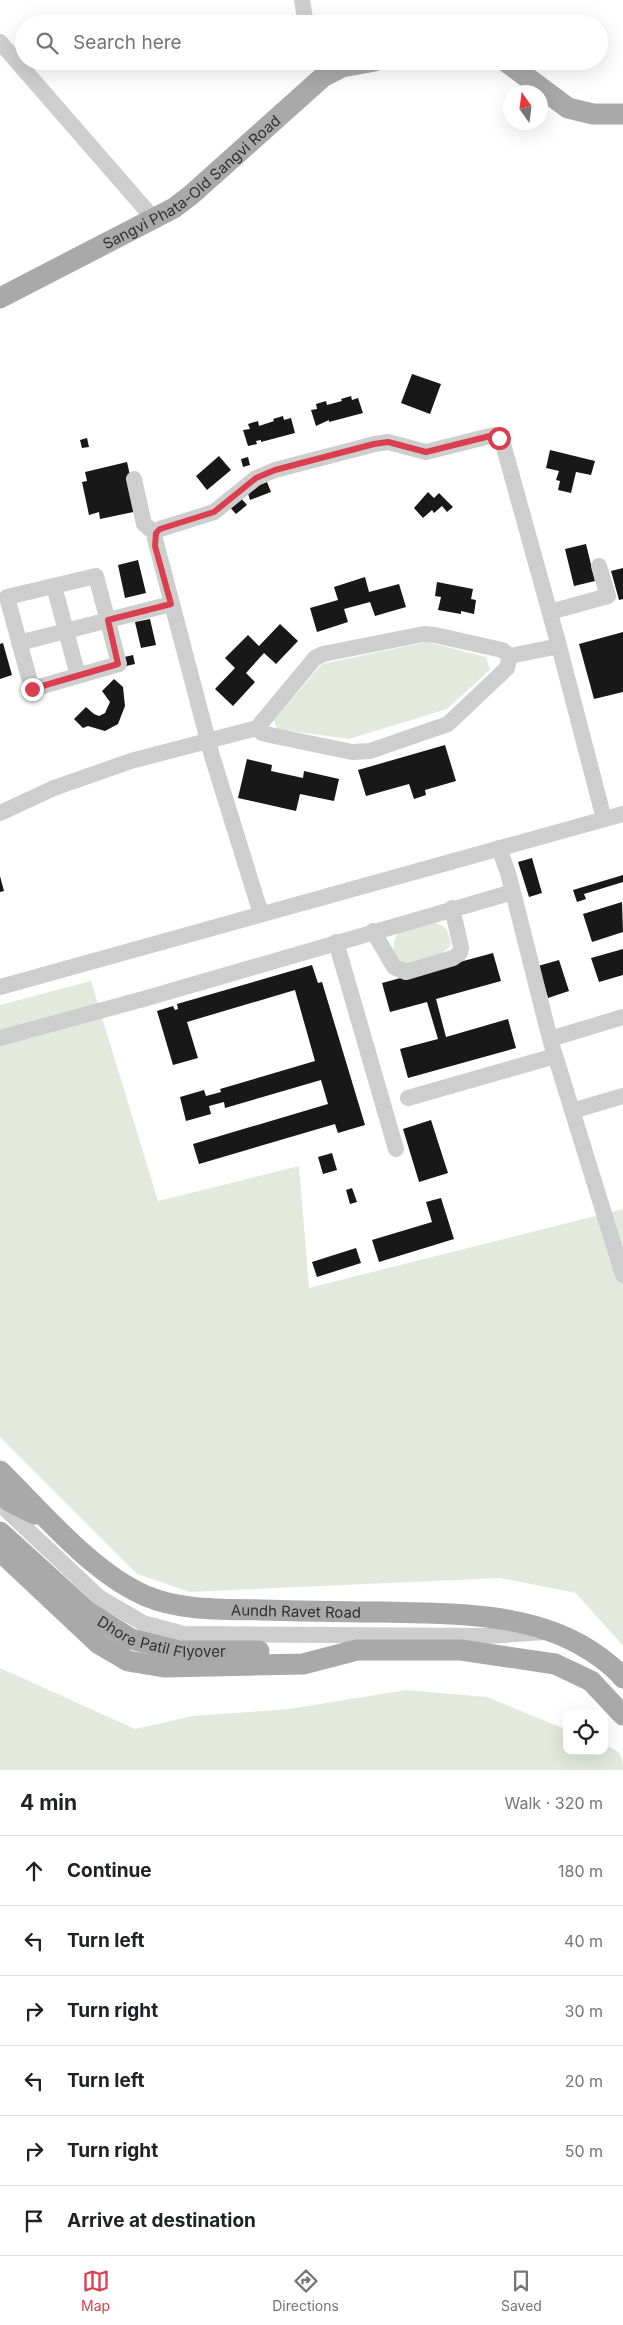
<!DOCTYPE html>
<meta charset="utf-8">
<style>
:root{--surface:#fff;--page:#f2f2f2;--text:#202124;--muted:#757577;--line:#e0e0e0;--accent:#db3f4f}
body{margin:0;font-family:Inter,sans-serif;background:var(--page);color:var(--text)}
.controls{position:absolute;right:15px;bottom:15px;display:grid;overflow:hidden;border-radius:10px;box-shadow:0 5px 20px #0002}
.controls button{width:45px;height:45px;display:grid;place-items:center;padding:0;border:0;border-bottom:1px solid var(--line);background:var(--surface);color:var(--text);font:25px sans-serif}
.compass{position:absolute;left:503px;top:85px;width:45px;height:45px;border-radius:50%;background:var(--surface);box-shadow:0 5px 20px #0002;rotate:346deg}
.stop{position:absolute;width:15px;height:15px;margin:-11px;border:4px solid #db3f4f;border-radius:50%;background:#fff}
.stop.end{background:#db3f4f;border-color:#fff;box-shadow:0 1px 5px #0008}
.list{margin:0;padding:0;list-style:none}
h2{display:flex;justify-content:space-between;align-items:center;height:65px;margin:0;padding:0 20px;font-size:21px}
h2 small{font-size:16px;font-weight:400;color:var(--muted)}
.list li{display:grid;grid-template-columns:32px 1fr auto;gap:15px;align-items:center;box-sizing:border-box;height:70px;padding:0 20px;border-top:1px solid var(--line)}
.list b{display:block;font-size:19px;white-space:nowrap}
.list em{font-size:16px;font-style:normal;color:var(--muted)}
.icon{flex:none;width:28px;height:28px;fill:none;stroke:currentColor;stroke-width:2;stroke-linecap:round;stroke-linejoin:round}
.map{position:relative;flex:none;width:623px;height:1770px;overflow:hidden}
.search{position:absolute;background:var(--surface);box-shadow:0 5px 20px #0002;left:15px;right:15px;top:15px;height:55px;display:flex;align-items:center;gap:12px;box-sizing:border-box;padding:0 18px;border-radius:28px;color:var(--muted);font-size:19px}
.sheet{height:485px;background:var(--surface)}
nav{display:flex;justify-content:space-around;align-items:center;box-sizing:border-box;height:70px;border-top:1px solid var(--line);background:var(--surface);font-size:14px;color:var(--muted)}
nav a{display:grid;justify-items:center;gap:2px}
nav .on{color:var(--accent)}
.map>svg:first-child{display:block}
</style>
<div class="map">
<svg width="623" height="1770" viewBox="0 0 623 1770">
<rect width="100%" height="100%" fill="#fff"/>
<path fill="#e4e9dd" d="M427,642L486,657L490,670L447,709L349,739L277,729L274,720L322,664Z
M434,923C447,925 449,932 451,945C441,958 421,960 405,964C391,957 390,943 399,932Z
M91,981L158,1201L299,1166L309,1288L623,1209V1646L576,1593L500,1578L190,1592L137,1574L0,1437V1005Z
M0,1668L135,1729L193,1716L289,1709L406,1690L487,1697L567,1730V1751H604V1745C619,1751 623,1753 623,1770H0Z"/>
<path fill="#181818" d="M412,374L441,384L430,414L401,403Z
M351,396L352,400L358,398L363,413L329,422V420L316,426L311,410L317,409L316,404L326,401L327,405L342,401L341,399Z
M283,416L284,420L291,418L295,433L261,442V440L256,441L257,444L248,446L243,430L250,429L248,424L258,421L259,426L274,421L273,419Z
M87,438L89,447L82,448L80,440Z
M550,450L595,461L591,475L576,472L571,493L558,490L560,481L556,480L559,471L546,468Z
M219,456L231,470L207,490L196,476Z
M248,457L250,465L243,467L241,459Z
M127,462L138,511L100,519L99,512L89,515L82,482L87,481L85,472Z
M267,482L271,492L250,500L247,490Z
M428,492L434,498L439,493L453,507L447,512L442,506L434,513L432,510L423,518L414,508Z
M239,496L247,505L236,514L228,505Z
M586,544L595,581L574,586L565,549Z
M138,560L146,593L125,598L118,565Z
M623,568V599L619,600L611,571Z
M365,577L369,592L399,584L406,607L375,616L370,602L344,609L348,622L317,632L310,608L338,600L334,587Z
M437,582L473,589L471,599L476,600L474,614L461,611V614L438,610L441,597L435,596Z
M150,619L156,645L141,648L135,622Z
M280,624L298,641L276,664L264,653L246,673L255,682L233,706L215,689L235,668L225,658L248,635L259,646Z
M623,632V692L594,699L579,644Z
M3,643L12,675L0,679V644Z
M133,655L135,664L122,667L120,658Z
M114,679L123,687L125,706L118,724L105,731L88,726L83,728L74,719L86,707L94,714L99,716L105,713L110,702L102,691Z
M445,745L456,781L425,790L426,795L414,799L409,784L366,796L358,770Z
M247,759L272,765L271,771L303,778L304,771L339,779L334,801L300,794L296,811L238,798Z
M532,858L542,893L529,897L518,862Z
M623,875V882L584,894L586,899L577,902L573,890Z
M0,876L4,891L0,892Z
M622,902L623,932L592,942L583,914Z
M623,949V975L599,982L591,958Z
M493,953L501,981L436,999L446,1037L508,1019L516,1048L408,1078L400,1049L438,1039L427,1002L390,1012L382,983Z
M559,960L569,991L548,998L538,966Z
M312,965L318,983L322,982L365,1125L338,1133L335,1124L199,1164L193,1144L328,1104L321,1080L225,1108L224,1102L209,1106L211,1114L186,1121L180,1097L204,1090L206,1096L221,1092L220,1089L315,1061L295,990L187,1022L198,1058L173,1065L157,1011L173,1006L175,1010L178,1009L177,1004Z
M431,1120L448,1173L419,1182L403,1129Z
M332,1153L337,1170L323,1174L318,1157Z
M352,1188L357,1202L350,1204L346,1190Z
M441,1198L454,1239L379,1262L372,1240L432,1222L426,1202Z
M356,1248L361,1263L317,1277L312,1262Z"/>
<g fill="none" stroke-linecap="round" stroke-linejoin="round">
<path stroke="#cecece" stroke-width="16" d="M302,0L306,24
M0,42L154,219
M134,479L144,524L155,533
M96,576L119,664L32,689L7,597Z
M54,586L78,676
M550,612L608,596L599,566
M19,643L171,604
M257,728L262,733L270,735L352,752L370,751L448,724L507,668L510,656
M0,813L54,788L131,761L257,728L315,658L323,654L424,634L435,635L502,650L510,656L559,646
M513,892L550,1039L623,1275
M261,914L212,756L155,539V533L160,529L214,512L256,478L275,470L375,444L388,442L426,452L494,435L503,444L559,646L604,819
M373,931L394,967L406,972L453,958L460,953L461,947L452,908
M336,942L396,1149
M0,987L623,814
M0,1038L147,998L513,892L508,873L499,848
M550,1039L623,1017
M408,1098L555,1056
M572,1111L623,1096
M0,1504L100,1598L143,1623L184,1634L487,1636L545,1632"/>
<g stroke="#a9a9a9" stroke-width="21">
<path d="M505,61L568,108L593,114H623"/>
<path id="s1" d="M0,298L174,208L191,195L324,76L342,67L375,61"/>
<path id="s2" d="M0,1471C42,1512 92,1573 146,1596C181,1611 224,1609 262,1610C302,1611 342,1612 383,1612C456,1614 539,1611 601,1658C609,1664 617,1670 623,1678"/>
<path d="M0,1492L9,1501L35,1514"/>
<path id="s3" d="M0,1532L88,1612L131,1639L179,1651H259"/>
<path d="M0,1551L99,1644L128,1661L164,1667L303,1664L357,1650H461L555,1664L591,1681L623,1715"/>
</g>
</g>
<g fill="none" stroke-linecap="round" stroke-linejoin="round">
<path stroke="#db3f4f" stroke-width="6" d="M32,689L118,664L108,620L171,604L155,546L156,533L160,529L214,512L256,478L275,470L374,444L388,442L426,452L494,435L499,438"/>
</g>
<g text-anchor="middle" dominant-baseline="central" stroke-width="5" stroke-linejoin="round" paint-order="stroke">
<g font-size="15" fill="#313131" stroke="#fff">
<text stroke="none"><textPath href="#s1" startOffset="225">Sangvi Phata-Old Sangvi Road</textPath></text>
<text stroke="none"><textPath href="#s2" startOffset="345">Aundh Ravet Road</textPath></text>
<text stroke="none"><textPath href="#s3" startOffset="199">Dhore Patil Flyover</textPath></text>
</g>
</g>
</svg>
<div class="controls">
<button><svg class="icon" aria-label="locate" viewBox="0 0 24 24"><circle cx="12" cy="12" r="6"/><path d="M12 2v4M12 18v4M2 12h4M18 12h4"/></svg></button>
</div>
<svg class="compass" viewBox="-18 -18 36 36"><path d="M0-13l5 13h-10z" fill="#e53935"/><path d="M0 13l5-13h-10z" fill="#757577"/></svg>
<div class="stop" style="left:499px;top:438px"></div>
<div class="stop end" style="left:32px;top:689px"></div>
<div class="search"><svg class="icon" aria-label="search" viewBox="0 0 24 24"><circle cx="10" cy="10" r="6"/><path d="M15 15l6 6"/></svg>Search here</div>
</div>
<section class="sheet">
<h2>4 min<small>Walk · 320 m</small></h2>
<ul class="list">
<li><svg class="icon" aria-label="ahead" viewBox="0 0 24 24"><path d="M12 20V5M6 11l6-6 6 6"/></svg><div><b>Continue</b></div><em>180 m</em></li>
<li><svg class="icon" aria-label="left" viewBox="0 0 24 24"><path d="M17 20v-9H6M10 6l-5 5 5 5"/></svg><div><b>Turn left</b></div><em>40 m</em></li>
<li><svg class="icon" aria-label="right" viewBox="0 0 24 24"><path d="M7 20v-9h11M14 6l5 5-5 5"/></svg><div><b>Turn right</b></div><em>30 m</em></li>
<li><svg class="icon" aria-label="left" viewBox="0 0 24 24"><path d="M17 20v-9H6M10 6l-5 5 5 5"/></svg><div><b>Turn left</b></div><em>20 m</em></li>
<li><svg class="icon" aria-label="right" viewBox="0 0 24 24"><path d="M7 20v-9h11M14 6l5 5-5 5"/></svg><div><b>Turn right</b></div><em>50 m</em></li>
<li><svg class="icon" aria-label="arrive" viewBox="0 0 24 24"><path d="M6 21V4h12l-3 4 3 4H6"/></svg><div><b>Arrive at destination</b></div></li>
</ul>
</section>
<nav>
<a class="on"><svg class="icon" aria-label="map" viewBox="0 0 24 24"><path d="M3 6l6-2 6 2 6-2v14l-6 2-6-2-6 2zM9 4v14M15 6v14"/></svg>Map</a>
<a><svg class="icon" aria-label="directions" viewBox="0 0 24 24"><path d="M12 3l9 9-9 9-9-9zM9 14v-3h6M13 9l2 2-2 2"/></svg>Directions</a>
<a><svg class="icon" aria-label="saved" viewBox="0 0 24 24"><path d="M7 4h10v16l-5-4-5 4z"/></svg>Saved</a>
</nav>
